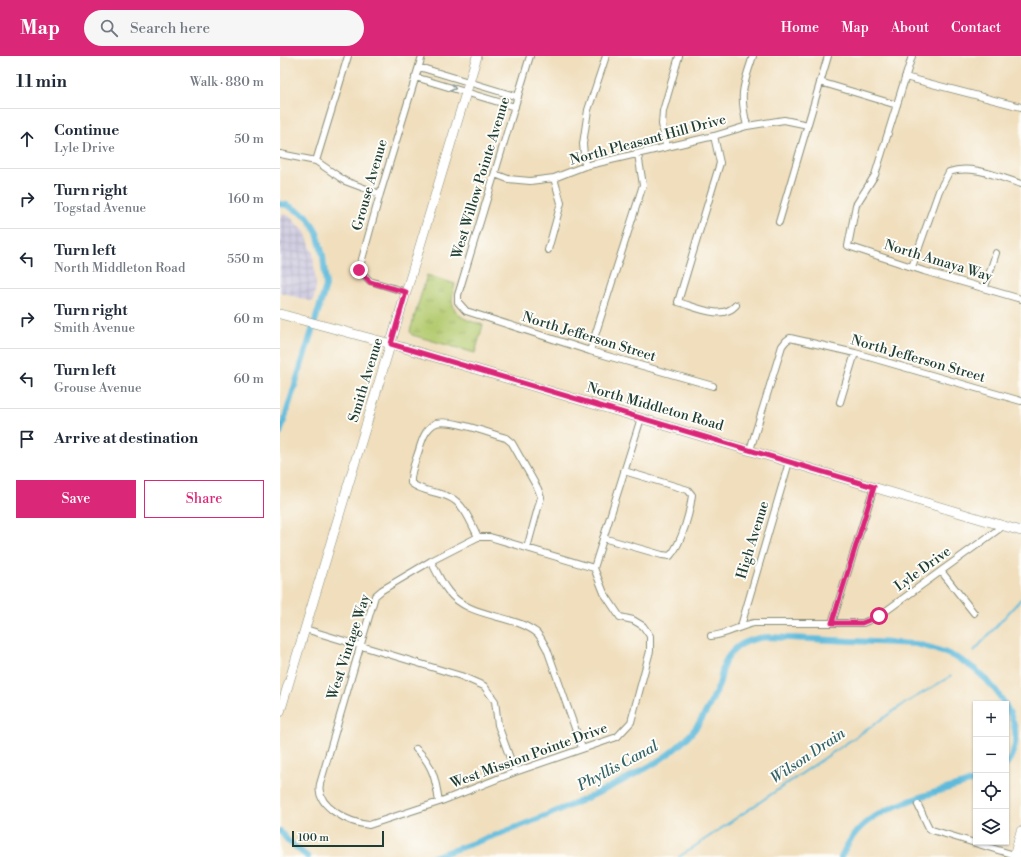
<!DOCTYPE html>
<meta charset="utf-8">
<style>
:root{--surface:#fff;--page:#f6f6f7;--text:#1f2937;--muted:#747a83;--line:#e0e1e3;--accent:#db2777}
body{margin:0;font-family:"Libre Bodoni",serif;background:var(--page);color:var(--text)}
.controls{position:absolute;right:12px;bottom:12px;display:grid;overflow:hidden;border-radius:0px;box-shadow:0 1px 3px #0004}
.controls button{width:36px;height:36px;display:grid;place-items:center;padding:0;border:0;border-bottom:1px solid var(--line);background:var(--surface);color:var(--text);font:20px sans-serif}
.scale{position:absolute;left:12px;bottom:10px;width:92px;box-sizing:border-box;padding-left:4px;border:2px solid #1f3d34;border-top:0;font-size:11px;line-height:14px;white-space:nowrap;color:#1f3d34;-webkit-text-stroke:3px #fdfcf7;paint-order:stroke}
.stop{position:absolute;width:12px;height:12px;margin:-9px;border:3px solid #db2777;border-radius:50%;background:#fff}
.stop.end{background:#db2777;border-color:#fff;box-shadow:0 1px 4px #0008}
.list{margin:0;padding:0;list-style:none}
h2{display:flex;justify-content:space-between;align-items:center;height:52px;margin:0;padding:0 16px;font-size:17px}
h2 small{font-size:13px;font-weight:400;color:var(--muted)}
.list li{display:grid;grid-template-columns:26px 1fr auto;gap:12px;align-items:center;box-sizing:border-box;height:60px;padding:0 16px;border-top:1px solid var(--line)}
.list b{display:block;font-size:15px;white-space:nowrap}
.list p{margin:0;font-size:13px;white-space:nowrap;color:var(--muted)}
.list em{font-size:13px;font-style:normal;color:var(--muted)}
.actions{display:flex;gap:8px;padding:12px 16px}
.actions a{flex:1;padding:9px 0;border:1px solid var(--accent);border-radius:0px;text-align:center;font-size:14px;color:var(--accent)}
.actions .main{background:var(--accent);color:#fff}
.icon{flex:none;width:22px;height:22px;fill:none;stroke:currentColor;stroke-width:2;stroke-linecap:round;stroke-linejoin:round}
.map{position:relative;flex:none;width:741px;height:801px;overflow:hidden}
header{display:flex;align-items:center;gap:24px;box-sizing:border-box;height:56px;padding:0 20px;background:var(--accent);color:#fff}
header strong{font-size:19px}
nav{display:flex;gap:22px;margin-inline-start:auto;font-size:14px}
.search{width:280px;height:36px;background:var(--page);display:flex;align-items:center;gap:10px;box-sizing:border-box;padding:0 14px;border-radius:22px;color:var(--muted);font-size:15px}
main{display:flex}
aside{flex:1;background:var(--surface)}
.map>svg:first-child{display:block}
</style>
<header>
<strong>Map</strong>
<div class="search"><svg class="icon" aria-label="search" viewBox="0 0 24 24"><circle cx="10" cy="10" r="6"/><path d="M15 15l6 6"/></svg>Search here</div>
<nav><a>Home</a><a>Map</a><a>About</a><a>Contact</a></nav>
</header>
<main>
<aside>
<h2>11 min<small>Walk · 880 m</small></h2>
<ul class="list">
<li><svg class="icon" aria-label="ahead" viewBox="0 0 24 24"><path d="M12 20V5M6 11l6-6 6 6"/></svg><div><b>Continue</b><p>Lyle Drive</p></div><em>50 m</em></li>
<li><svg class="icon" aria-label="right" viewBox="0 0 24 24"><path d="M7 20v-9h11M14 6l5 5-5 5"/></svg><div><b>Turn right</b><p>Togstad Avenue</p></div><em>160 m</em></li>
<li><svg class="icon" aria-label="left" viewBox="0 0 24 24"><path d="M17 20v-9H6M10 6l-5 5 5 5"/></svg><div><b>Turn left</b><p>North Middleton Road</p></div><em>550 m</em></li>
<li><svg class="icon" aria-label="right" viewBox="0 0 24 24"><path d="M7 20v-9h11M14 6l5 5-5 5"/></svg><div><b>Turn right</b><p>Smith Avenue</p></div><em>60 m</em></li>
<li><svg class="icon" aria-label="left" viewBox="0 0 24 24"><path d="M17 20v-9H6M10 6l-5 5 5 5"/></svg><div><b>Turn left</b><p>Grouse Avenue</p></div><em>60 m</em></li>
<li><svg class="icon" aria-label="arrive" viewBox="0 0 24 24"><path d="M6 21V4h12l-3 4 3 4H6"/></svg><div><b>Arrive at destination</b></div></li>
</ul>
<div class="actions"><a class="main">Save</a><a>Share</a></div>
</aside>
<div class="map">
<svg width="741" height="801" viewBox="0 0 741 801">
<defs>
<pattern id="industrial-grid" width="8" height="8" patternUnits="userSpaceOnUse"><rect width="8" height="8" fill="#c4c0db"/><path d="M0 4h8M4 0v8" fill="none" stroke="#9f9db2"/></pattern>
<pattern id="grass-tufts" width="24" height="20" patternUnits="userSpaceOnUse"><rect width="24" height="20" fill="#b3ca6e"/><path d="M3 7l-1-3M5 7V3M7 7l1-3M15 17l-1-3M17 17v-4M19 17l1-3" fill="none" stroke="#91a55b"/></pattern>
</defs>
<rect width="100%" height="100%" fill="#fdfcf7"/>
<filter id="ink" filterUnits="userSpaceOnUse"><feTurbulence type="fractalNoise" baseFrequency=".025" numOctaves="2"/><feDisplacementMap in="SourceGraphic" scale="8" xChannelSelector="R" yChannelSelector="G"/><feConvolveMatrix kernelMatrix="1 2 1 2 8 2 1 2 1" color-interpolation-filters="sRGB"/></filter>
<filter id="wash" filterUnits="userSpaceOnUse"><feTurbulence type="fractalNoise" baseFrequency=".012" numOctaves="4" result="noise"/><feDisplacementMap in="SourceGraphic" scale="16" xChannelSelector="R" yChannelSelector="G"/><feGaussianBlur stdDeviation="0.9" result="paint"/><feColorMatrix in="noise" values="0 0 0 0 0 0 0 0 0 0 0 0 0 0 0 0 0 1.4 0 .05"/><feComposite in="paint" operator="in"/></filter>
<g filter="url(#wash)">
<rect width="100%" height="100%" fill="#f0debc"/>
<path fill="url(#industrial-grid)" d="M2,158L9,160L25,176L33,197L36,230L33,246L0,236V163Z"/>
<path fill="url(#grass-tufts)" stroke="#698451" d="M147,219L175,228C167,256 178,262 203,269L195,297L132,279L130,275Z"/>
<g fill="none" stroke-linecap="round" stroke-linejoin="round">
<path stroke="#5dbadb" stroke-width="2" d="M694,595L741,543
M399,801L624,648L671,620"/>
<path stroke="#5dbadb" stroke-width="6" d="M0,148L7,149L27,160L37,177L43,200L46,230L0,377
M726,650C737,669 740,690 726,709
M0,775L8,785L28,801
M153,801C216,780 279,757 338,727C363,714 386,703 406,683C421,668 431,648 439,629C441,622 442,615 444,608C453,589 468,583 487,581L636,588C676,597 703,612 725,648
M561,801C566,790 572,779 582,770C606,748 664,734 696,724"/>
</g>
</g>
<g filter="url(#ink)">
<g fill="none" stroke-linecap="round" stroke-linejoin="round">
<g stroke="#888e78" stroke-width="8">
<path id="street" d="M250,0L178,239V246L186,255L310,295L433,330
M632,0L595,119L576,149L568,190L644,215L741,243
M139,11L238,41
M135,21L235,51
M625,21L741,51
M540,26L617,49
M467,70C459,38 463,30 473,0
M434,80L440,107L398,246C416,251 442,265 456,249
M386,90L382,68L383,55L399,0
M0,98L36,105L65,125L100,138
M36,105L68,0
M305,110L303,88L308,54L326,0
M215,118L228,123L250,125L274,122L305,110L434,80L467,70L504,64L528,69
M499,166L548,0
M268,194L281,147L274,122
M632,211L659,135L669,116C692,108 719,121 741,128
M705,231L716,197
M126,236L90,225L79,214L100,138L142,0
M310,295L363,129L358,98
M560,346L575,297
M470,394L502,290L506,285L510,282L575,297L741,345
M198,481C191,467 184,447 169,441C156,435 142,436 131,427C130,416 136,404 139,394C142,384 145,374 154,368C167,361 211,378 226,382L232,387L258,433L261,441L247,492
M323,482L382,499L390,500C402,487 410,456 412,439L408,434L344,415
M151,505C156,515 161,526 168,535C189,563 231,557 257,577C261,581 264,588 267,593L302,692
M314,512L210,481H198L151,505L102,534L95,540L40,728C35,751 70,767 89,769L159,746L235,716L337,681L351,666L370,595V580L363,570L353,564L340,561L324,537L314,512L361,362
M661,515L694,557
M552,567L594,431
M461,570L509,406
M25,573L181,620L204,630L215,645L218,669L235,716
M431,580C447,579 458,570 474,567H583L599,560L723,470
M136,693C153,708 156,725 159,746
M638,749L649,772L652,774L741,801"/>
</g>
<g stroke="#888e78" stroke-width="10">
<path id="secondary" d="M0,258L111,288L741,475
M0,656L197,0
M734,801L741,775"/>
</g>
<use href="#street" stroke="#fff" stroke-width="6"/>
<use href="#secondary" stroke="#fff" stroke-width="9"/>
</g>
<defs><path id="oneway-chevron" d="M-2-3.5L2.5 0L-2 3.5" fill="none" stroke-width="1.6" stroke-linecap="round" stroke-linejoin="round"/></defs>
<use stroke="#8f9e9a" href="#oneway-chevron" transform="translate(173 32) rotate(16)"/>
</g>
<g fill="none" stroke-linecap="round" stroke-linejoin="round" filter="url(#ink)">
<path stroke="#db2777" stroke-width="5" d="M79,214L90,226L126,236L111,288L594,431L552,567H582L599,560"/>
</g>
<g text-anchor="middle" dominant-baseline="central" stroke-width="4" stroke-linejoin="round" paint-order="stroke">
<g font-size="14" fill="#1f3d34" stroke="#fdfcf7">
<text transform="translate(368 84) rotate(-15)">North Pleasant Hill Drive</text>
<text transform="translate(201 122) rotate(-73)">West Willow Pointe Avenue</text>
<text transform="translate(90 129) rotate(-74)">Grouse Avenue</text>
<text transform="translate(658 205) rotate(17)">North Amaya Way</text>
<text transform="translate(309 281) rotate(17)">North Jefferson Street</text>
<text transform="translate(638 303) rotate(16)">North Jefferson Street</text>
<text transform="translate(86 324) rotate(-73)">Smith Avenue</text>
<text transform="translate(375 351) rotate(16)">North Middleton Road</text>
<text transform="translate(473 484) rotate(-73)">High Avenue</text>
<text transform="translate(643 513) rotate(-36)">Lyle Drive</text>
<text transform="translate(69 591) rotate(-72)">West Vintage Way</text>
<text transform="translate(249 700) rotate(-20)">West Mission Pointe Drive</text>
</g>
<g font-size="15" font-style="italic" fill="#326266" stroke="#fdfcf7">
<text transform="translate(528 700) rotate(-34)">Wilson Drain</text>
<text transform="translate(338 710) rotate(-28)">Phyllis Canal</text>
</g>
</g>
</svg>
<div class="controls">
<button>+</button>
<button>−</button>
<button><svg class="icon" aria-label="locate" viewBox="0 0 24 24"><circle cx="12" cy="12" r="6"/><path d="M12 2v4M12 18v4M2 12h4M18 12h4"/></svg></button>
<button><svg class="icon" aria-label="layers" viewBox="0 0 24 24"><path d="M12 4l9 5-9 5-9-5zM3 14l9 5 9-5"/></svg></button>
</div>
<div class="scale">100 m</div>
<div class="stop" style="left:599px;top:560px"></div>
<div class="stop end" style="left:79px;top:214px"></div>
</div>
</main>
